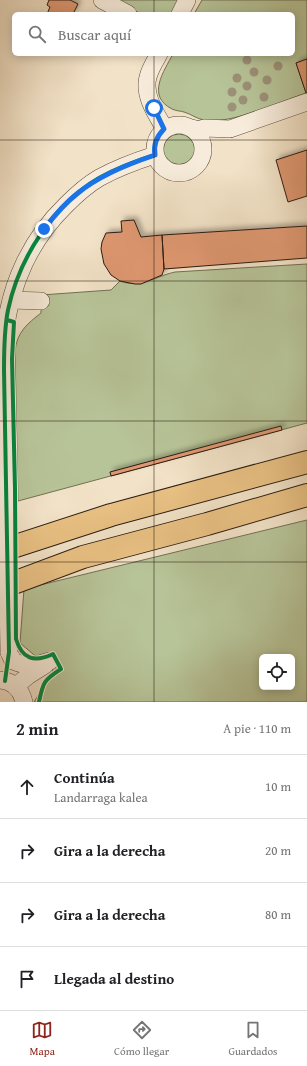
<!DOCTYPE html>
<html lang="es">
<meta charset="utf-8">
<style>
:root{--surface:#fff;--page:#f6f6f6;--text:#202124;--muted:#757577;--line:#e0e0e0;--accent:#8f2418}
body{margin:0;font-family:"Gentium Book Plus",serif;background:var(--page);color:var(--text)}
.controls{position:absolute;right:12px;bottom:12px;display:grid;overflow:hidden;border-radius:6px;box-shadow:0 2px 10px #0003}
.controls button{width:36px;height:36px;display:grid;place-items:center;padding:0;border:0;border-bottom:1px solid var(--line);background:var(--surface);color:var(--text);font:20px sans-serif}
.stop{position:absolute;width:12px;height:12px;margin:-9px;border:3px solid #1a73e8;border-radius:50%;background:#fff}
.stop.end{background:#1a73e8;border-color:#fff;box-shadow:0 1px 4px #0008}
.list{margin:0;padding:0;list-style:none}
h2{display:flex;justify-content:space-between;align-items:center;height:52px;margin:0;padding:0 16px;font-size:17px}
h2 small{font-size:13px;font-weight:400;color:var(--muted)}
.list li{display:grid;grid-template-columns:26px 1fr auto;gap:12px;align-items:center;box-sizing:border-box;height:64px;padding:0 16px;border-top:1px solid var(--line)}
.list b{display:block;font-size:15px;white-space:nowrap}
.list p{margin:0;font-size:13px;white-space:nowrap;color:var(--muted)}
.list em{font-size:13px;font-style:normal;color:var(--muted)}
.icon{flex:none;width:22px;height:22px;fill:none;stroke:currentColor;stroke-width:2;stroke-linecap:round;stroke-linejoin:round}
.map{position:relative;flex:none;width:307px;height:702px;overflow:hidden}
.search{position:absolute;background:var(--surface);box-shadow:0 2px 10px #0003;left:12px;right:12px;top:12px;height:44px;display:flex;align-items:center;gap:10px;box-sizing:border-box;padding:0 14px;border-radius:6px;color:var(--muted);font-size:15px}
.sheet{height:308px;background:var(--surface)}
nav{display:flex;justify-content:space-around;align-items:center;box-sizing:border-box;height:56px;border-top:1px solid var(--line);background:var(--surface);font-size:11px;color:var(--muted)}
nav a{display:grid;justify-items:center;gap:2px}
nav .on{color:var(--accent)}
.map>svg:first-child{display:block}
</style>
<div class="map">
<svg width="307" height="702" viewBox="0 0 307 702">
<defs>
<filter id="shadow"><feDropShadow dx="3.5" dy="-3.5" stdDeviation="2" flood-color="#0004"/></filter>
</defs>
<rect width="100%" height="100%" fill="#f2e2c7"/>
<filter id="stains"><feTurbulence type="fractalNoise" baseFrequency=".005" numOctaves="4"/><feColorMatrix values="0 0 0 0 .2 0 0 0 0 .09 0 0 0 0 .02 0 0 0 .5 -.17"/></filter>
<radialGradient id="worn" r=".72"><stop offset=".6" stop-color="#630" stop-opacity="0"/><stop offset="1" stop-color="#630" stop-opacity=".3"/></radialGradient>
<path fill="#b7c498" stroke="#717055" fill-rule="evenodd" d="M115,0H179L172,14H141Z
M202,0H307V59L296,63L306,93C280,102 230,125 204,120C197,119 191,114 184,112C181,111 176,111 172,109C146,96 164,71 173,54H293V14H194Z
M163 150a16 16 0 1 1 32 0a16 16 0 1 1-32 0Z
M307,264V423L18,501L15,351C17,332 27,324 41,313V295L111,290L120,281C140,289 156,276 175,272Z
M307,520V702H34L53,671L20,643L24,589ZM262,657H292V687H262Z"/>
<path fill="#de9770" stroke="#2b1d12" filter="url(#shadow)" d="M49,0H70L78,4L73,14H47L50,7L47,5Z
M307,59V93H306L296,63Z
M307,150V196L288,202L276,160Z
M134,220L141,237L162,235L164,269L162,275L141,284H135L120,281L111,275L104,264L101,249L102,242L106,233L122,232L121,221Z
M307,226V258L164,269L162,235Z
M281,426L282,430L111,476L110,472Z"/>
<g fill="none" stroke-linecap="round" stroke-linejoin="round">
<g stroke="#5d4e3f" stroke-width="18">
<path id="minor" d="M102,0L128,14
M180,14L187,0
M159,54C155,61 150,69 148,77C143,95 156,114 165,129
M155 149a24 24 0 1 1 48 0a24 24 0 1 1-48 0Z
M192,128L198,130L204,128L230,129L307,102
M11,300L41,301
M6,491C5,458 5,424 4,391C4,372 3,352 5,333C10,284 31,239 66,205C76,195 87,185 99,178C117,168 136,161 155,155
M9,652L13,661C30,668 33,666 50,661
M0,680C13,681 21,689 24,702
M16,686L29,675L45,665"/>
</g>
<g stroke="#2b1d12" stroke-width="24">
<path id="highway" d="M0,551L111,515L307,462
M0,588L83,557L207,524L307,495"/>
</g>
<use href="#minor" stroke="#f7ecdb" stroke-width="17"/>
<use href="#highway" stroke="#e9c184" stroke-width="22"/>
<g stroke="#5d4e3f" stroke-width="18" stroke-linecap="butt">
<path id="minor-bridge" d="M6,491L9,652"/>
</g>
<use href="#minor-bridge" stroke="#f7ecdb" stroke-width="17"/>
<g stroke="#f7ecdb" stroke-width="6">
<path id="cycleway" d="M7,320L14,322L12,359L15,489L16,639C22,659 34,663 53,654L61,669C44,680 43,682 39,702
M5,681L9,652L4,370C4,350 4,330 8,310C19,258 53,205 99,178C117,168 136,161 155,155"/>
</g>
<use href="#cycleway" stroke="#00873e" stroke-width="4"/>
</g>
<g fill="#9c9179">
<circle cx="247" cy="60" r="4.5"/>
<circle cx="278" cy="66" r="4.5"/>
<circle cx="254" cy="72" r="4.5"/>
<circle cx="237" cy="78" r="4.5"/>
<circle cx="267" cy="80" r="4.5"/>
<circle cx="247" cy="86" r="4.5"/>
<circle cx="232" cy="92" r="4.5"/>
<circle cx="264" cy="97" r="4.5"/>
<circle cx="243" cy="100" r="4.5"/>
<circle cx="232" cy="107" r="4.5"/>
</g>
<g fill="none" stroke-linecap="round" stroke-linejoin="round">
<path stroke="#1a73e8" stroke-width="5" d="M44,229C54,216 65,203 78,193C100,175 128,164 155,155C153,144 157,136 164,129L154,108"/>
</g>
<path fill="none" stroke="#2b1d12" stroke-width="1" stroke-opacity="0.55" d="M154,0V14M154,54V702M0,140H307M0,281H307M0,421H307M0,562H307"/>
<rect width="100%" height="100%" filter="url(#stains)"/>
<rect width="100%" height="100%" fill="url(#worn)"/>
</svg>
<div class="controls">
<button><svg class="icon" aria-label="locate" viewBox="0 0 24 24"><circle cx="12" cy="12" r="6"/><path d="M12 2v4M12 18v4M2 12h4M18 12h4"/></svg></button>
</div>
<div class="stop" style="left:154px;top:108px"></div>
<div class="stop end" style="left:44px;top:229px"></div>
<div class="search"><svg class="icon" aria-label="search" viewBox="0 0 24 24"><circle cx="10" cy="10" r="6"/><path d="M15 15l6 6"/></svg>Buscar aquí</div>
</div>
<section class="sheet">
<h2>2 min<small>A pie · 110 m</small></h2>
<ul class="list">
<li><svg class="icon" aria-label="ahead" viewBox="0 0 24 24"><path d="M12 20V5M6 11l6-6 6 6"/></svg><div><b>Continúa</b><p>Landarraga kalea</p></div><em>10 m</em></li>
<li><svg class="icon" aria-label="right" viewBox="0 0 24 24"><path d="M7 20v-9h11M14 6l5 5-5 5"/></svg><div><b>Gira a la derecha</b></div><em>20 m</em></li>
<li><svg class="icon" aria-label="right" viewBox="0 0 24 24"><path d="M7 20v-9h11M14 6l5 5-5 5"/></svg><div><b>Gira a la derecha</b></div><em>80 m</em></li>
<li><svg class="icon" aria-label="arrive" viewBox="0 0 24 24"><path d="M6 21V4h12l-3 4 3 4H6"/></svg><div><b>Llegada al destino</b></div></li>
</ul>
</section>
<nav>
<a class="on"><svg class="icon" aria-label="map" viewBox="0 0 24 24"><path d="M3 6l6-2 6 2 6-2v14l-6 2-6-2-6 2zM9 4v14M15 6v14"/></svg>Mapa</a>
<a><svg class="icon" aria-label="directions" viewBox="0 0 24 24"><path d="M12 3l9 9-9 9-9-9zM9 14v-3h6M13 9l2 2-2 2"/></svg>Cómo llegar</a>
<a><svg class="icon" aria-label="saved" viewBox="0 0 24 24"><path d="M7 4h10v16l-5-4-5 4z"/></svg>Guardados</a>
</nav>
